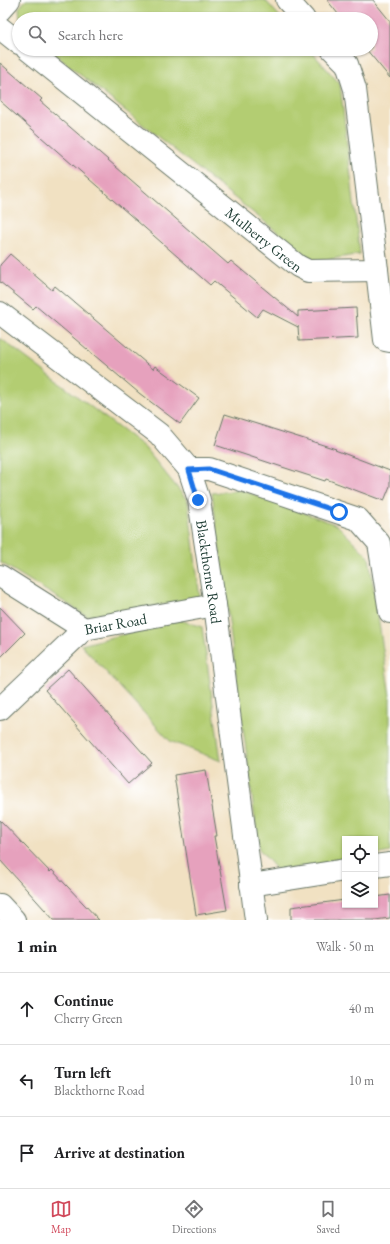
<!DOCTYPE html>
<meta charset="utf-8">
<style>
:root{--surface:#fff;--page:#f2f2f2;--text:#202124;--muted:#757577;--line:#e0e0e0;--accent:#d1495b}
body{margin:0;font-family:"EB Garamond",serif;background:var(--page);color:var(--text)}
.controls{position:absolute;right:12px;bottom:12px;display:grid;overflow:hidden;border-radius:0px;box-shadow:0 1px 3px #0004}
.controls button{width:36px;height:36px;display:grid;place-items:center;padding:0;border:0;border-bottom:1px solid var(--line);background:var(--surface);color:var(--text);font:20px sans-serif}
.stop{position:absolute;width:12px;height:12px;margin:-9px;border:3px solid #1a73e8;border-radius:50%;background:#fff}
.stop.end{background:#1a73e8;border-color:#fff;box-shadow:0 1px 4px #0008}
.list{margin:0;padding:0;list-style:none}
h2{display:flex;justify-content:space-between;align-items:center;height:52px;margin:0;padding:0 16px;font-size:17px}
h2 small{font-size:13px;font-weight:400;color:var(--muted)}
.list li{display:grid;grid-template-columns:26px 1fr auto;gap:12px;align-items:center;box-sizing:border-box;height:72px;padding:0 16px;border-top:1px solid var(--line)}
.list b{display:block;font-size:15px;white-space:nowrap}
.list p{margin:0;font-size:13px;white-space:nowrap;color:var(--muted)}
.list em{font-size:13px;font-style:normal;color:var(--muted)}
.icon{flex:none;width:22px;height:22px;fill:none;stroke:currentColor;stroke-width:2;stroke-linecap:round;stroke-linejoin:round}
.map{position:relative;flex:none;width:390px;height:920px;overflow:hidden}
.search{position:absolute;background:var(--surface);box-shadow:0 1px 3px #0004;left:12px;right:12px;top:12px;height:44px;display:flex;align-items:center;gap:10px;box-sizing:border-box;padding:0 14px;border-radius:22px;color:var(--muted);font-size:15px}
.sheet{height:268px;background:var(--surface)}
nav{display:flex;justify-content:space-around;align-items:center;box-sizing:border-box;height:56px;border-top:1px solid var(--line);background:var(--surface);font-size:11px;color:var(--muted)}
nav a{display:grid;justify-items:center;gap:2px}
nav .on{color:var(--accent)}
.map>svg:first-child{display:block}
</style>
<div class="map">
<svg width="390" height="920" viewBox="0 0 390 920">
<rect width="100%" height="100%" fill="#fff"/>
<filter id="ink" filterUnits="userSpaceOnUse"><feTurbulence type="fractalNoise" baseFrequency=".025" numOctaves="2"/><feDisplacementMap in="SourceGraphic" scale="8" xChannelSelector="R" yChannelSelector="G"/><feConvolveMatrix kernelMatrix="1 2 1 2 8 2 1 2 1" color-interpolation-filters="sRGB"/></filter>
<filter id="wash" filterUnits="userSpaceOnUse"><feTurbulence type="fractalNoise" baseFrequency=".012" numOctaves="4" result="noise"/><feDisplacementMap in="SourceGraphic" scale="16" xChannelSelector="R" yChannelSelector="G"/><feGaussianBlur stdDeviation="0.9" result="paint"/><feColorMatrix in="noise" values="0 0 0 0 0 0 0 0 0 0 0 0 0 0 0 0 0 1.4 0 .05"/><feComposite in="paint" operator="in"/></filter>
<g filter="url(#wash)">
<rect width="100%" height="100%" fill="#f1e1c2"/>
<path fill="#b3cd72" stroke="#698553" d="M26,0H265L282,19H20L19,8Z
M48,49H309L340,84L360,254L315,262Z
M0,338L144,447L188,501L200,599L87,616L0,562Z
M242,490L337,525L369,557L390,696V852L375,855V839H345V860L278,871L259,849L212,493Z
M180,620L202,627L221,761L170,741L81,645Z"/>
<g id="blocks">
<path fill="#e6a1bd" d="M327,0H373L390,21V78L366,49H371V19H342Z
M0,63L42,99L40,101L228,264L231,261L298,317V311L356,308L358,338L299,341L298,326V327L263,309L257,317L214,281L210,285L0,101Z
M10,254L52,290L55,286L153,369L155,366L199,398L180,424L139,393L36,306L33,309L0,282V265Z
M225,414L336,449L335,450L390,471V486L384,501L326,479L325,481L215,445Z
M0,607L25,633L0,658Z
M68,669L152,763L128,784L45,690Z
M206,770L217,836H214L227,910L196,915L174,775Z
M0,820L50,872L52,870L99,920H54L0,860Z
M390,895V918L375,920H291V907L345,900V905H375V897Z"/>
</g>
</g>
<g filter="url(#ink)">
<use href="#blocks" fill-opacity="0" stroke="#687666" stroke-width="1"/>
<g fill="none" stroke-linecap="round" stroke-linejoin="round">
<g stroke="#687666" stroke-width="24">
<g id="minor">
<path d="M287,0L304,19"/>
<path d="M0,10L9,0"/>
<path d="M0,28L19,43"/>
<path id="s1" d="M27,49L298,266L308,271L377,270L355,89L347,64L332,49"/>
<path d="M377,270L385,340L390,341"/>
<path id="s2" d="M0,313L159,434L189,469L199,500L215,605L256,920"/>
<path d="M189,469H209L358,519L379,543L390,612"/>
<path d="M0,576L84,629"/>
<path id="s3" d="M0,709L84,629L215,605"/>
<path d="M375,866L390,864"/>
<path d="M251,885L345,870"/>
<path d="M0,905L14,920"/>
</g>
</g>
<use href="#minor" stroke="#fff" stroke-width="22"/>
</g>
</g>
<g fill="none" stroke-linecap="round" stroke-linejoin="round" filter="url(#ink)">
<path stroke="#1a73e8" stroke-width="5" d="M198,500L189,470L209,469L339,512"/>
</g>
<g text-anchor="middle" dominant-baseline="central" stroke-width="3" stroke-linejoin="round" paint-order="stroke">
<g font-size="15" fill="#1f3d34" stroke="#fff">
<text stroke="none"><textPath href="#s1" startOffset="304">Mulberry Green</textPath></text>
<text stroke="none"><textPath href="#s2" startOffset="351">Blackthorne Road</textPath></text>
<text stroke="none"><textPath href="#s3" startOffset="148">Briar Road</textPath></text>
</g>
</g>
</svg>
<div class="controls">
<button><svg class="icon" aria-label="locate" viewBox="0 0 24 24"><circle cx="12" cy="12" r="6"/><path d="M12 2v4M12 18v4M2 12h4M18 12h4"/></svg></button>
<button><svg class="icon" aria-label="layers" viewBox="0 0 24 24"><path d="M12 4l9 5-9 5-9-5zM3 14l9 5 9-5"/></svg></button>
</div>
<div class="stop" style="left:339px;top:512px"></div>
<div class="stop end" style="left:198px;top:500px"></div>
<div class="search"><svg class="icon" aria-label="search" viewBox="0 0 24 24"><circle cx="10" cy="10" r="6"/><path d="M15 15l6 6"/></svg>Search here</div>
</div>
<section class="sheet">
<h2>1 min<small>Walk · 50 m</small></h2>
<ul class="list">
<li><svg class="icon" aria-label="ahead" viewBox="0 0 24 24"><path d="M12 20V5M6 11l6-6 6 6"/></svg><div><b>Continue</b><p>Cherry Green</p></div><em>40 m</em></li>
<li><svg class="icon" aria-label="left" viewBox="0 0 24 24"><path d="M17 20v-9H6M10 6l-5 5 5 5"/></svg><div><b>Turn left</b><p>Blackthorne Road</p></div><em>10 m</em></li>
<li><svg class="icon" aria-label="arrive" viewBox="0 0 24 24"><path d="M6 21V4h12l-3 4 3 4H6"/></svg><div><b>Arrive at destination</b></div></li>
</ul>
</section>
<nav>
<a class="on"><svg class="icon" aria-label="map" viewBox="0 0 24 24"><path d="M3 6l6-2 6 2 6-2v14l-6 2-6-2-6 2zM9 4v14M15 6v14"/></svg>Map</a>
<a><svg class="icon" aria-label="directions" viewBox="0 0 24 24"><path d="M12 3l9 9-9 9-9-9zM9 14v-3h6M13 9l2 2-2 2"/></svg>Directions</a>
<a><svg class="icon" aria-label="saved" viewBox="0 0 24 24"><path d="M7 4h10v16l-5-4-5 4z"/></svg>Saved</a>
</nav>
